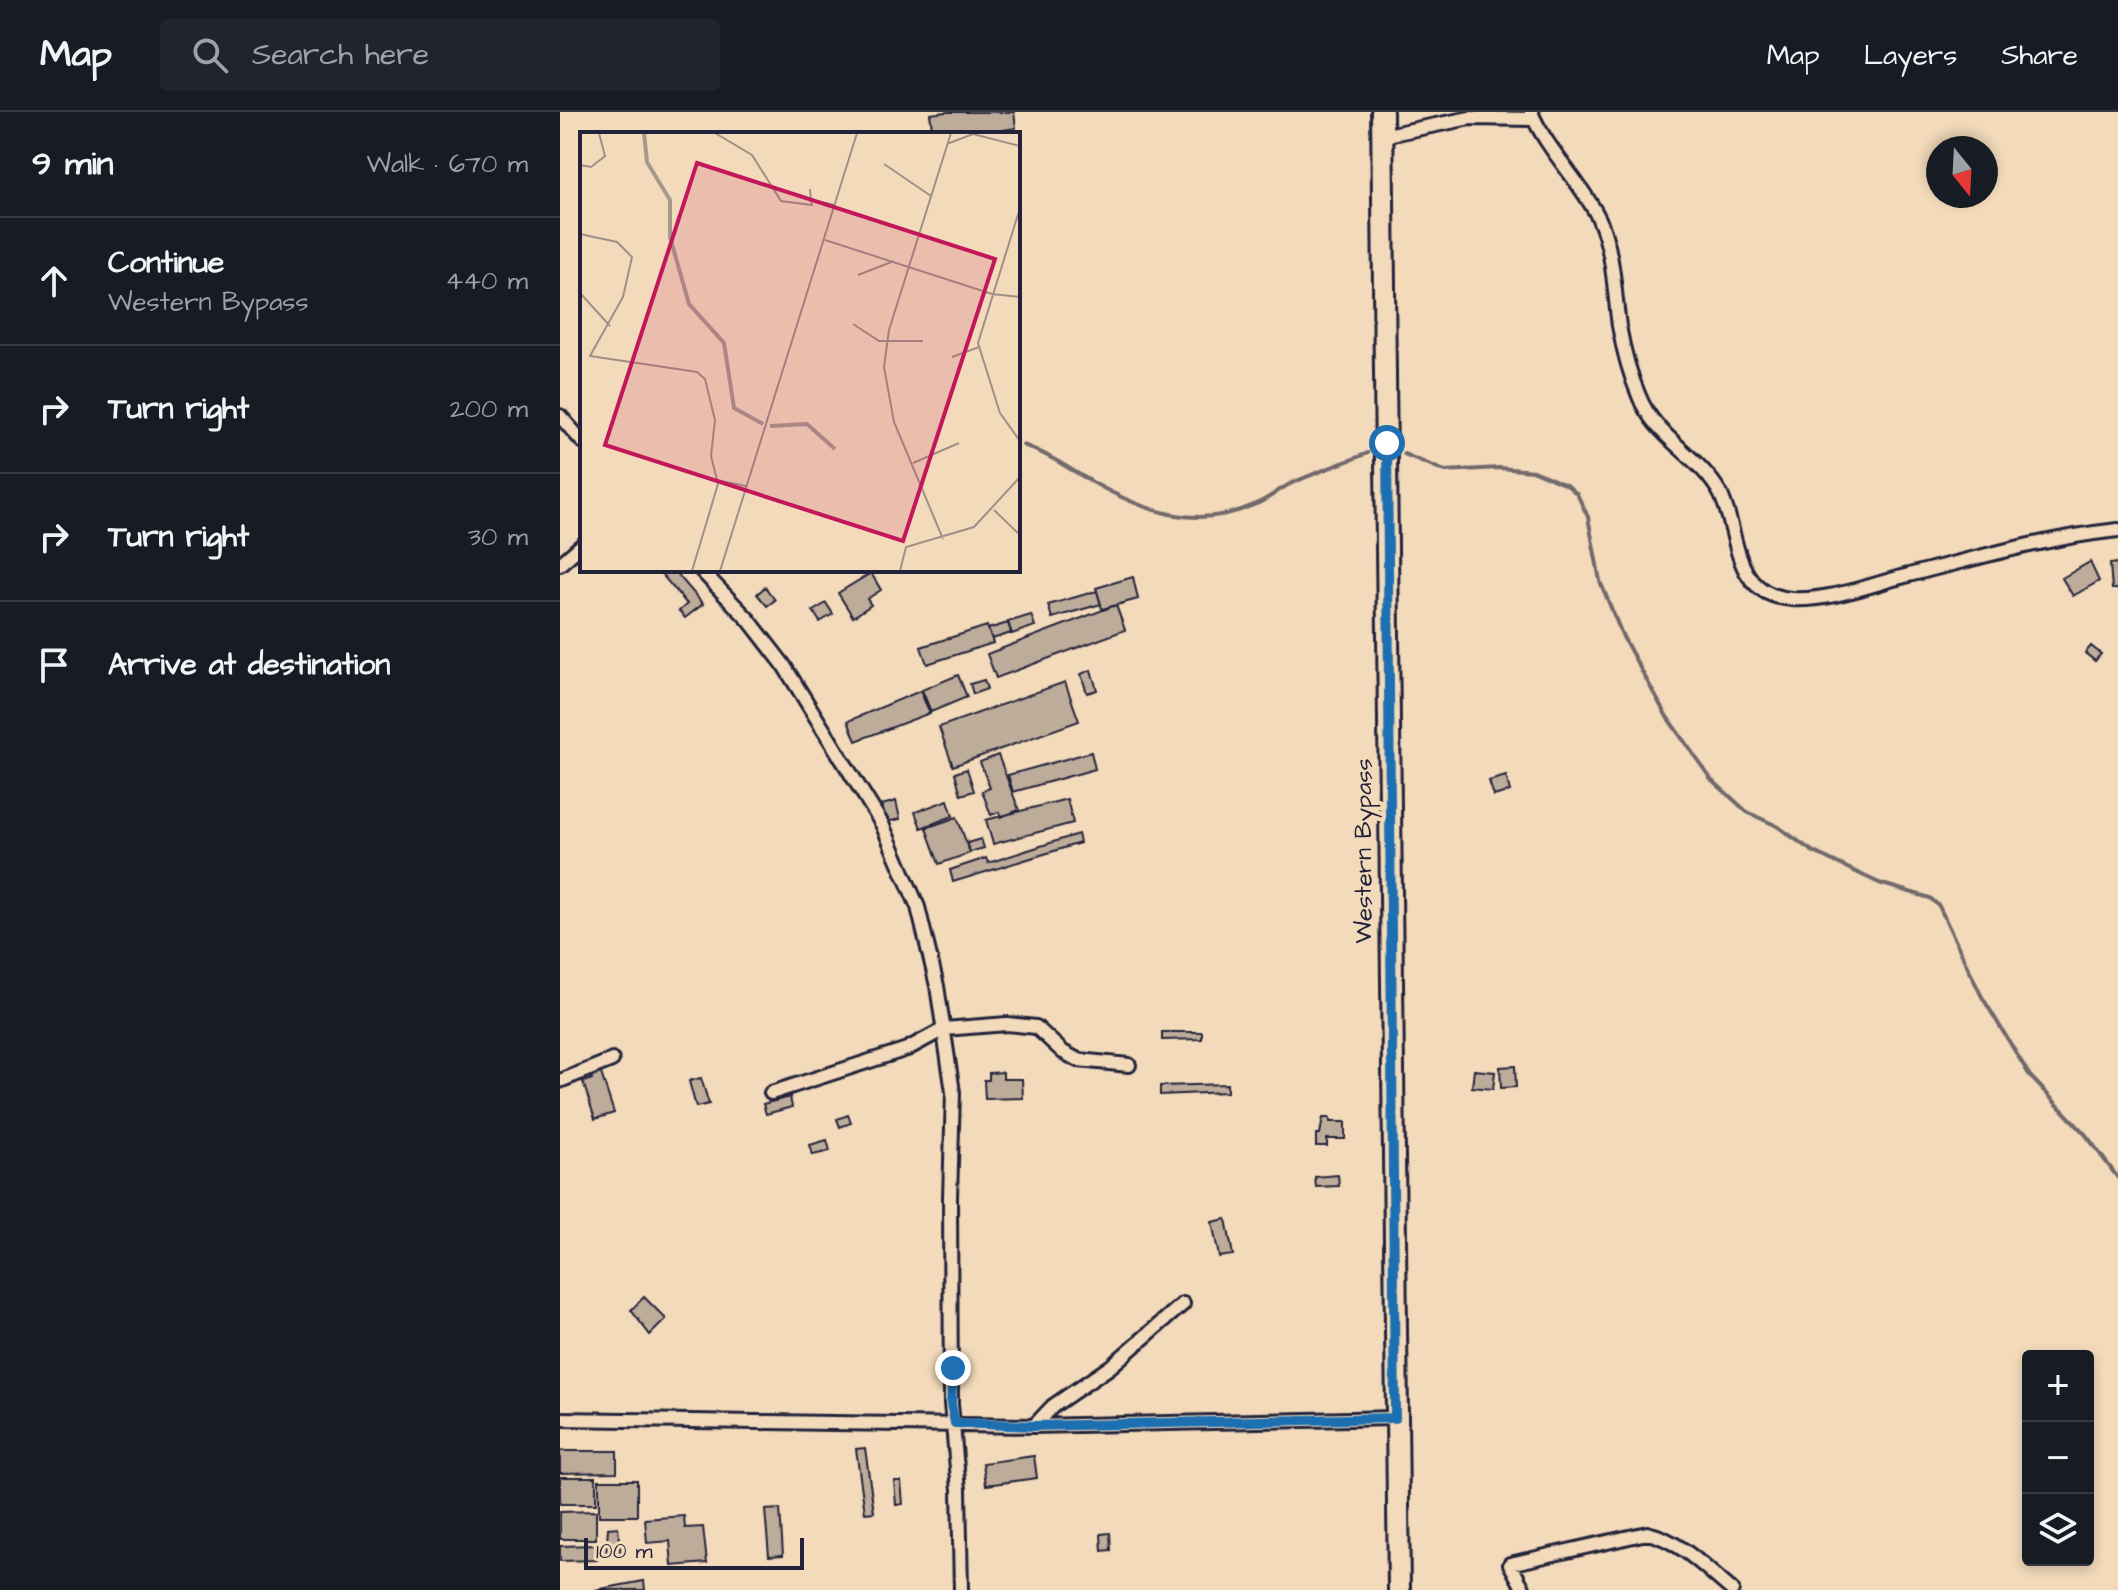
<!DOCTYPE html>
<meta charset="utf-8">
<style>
:root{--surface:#171b24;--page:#20242c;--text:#f1f3f6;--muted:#9ea1a6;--line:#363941}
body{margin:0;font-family:"Architects Daughter",sans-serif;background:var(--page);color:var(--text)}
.controls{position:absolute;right:24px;bottom:24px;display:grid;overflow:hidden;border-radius:8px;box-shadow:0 4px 12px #0003}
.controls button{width:72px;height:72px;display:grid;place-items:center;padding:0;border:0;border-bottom:2px solid var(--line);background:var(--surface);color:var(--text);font:40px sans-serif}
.compass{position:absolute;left:1366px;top:24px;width:72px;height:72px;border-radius:50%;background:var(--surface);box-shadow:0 4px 12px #0003;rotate:162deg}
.scale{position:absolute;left:24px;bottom:20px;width:220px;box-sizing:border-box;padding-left:8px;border:4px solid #22223b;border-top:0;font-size:22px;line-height:28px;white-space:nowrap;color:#22223b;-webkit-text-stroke:6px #f2daba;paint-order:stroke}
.stop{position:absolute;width:24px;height:24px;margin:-18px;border:6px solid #1f6fb2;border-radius:50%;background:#fff}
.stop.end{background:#1f6fb2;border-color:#fff;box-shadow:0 2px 8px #0008}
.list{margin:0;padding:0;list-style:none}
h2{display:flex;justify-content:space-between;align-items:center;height:104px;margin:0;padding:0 32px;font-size:34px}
h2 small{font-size:26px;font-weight:400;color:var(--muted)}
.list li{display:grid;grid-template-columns:52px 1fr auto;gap:24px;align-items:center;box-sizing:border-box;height:128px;padding:0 32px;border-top:2px solid var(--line)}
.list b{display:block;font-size:30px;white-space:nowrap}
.list p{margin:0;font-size:26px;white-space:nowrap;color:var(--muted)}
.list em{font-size:26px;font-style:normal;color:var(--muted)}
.icon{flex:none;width:44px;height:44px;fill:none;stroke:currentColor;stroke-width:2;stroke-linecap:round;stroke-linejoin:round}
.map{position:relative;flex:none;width:1558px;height:1478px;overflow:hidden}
header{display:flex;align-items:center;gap:48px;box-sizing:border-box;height:112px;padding:0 40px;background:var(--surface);border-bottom:2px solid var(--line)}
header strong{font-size:38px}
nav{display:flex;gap:44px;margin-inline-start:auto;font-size:28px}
.search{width:560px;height:72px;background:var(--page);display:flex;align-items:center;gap:20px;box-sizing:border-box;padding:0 28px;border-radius:8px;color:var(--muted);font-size:30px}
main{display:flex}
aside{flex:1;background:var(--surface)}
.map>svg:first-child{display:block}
</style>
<header>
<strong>Map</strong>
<div class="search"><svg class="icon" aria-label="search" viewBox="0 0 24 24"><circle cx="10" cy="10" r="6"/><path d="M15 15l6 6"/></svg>Search here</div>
<nav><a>Map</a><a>Layers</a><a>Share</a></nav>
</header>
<main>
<aside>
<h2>9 min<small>Walk · 670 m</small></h2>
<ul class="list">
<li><svg class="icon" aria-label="ahead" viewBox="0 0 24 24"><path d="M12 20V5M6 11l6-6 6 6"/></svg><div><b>Continue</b><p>Western Bypass</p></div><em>440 m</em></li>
<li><svg class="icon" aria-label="right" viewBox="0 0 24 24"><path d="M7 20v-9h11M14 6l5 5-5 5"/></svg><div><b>Turn right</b></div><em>200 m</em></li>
<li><svg class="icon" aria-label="right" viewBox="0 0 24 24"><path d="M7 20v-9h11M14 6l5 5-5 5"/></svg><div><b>Turn right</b></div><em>30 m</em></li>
<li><svg class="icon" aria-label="arrive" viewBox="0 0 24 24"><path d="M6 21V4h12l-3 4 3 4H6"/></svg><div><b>Arrive at destination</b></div></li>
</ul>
</aside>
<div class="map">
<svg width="1558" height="1478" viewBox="0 0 1558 1478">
<rect width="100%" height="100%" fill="#f2daba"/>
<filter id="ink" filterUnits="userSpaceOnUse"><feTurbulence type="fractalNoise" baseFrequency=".0125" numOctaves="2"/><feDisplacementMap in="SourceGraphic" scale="16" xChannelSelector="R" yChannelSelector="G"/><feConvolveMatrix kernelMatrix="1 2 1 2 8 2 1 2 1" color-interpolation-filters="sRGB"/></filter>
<g filter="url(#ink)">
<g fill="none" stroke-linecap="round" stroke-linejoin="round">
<path stroke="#72696c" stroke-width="4" d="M463,333C497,345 522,367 555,382C602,405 646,415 696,392C707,388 717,379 728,373C754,361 781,352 808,341
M844,342L885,359L939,356L974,359L1008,374L1017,382L1028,405L1040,469L1063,525L1107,605L1151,667L1187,700L1217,714L1252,739L1319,771L1370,786L1379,794L1421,883L1470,964L1526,1023L1558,1066"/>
</g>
<path fill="#beac9b" stroke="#22223b" stroke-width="2" d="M386,0H454L456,16L418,22H373L370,2Z
M1530,450L1539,469L1513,484L1502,466Z
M1558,451V477H1552L1550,452Z
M98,458H114L143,492L125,506L119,499L127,492Z
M311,461L321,478L307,487L311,493L293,505L278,481Z
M573,465L578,487L542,497L536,476Z
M205,475L215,488L207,494L197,482Z
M537,479L541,492L492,506L488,493Z
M266,491L273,502L260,510L253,499Z
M556,493L565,518L436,566L427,542Z
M471,503L475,514L452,522L448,510Z
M448,511L451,521L432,527L428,517Z
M427,514L433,531L367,552L361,535Z
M1531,534L1541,542L1535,549L1525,541Z
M531,558L537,578L527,581L521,562Z
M398,563L407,585L371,600L362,578Z
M424,568L427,577L413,582L410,572Z
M505,570L519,609L393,654L379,615Z
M360,579L370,601L296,629L288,609Z
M531,640L535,657L453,680L448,663Z
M438,643L459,698L441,705L439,700L431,703L422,679L430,676L420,650Z
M407,657L414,679L401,683L395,661Z
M946,664L950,679L934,684L929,669Z
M507,687L513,711L433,732L426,708Z
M388,688L393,704L361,716L355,700Z
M336,689L340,707L326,710L322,693Z
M397,705L410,741L379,752L366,716Z
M518,722L520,731L393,770L390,758L426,746L428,751Z
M421,727L424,736L410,740L407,731Z
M602,920H642V927L602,928Z
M955,954L956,975L941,976L940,955Z
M39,955L54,1001L35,1007L23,970L32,967L29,958Z
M914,958L935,960L933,977L912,975Z
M443,960V967H462L463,986L425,987L424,968H429V961Z
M141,966L149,992L136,995L129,969Z
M667,972V980L600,983V974Z
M230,985L232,995L206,1002L203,992Z
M288,1003L291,1011L280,1015L277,1007Z
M763,1006H770V1010H785V1027H767V1034H756V1022H760Z
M267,1028L270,1039L253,1043L250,1033Z
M778,1063L779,1074L756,1075L755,1065Z
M666,1107L673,1143L659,1145L652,1110Z
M84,1185L106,1207L90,1223L71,1198Z
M305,1336L314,1400L305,1401L296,1337Z
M0,1339H57V1360L0,1361Z
M474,1344L477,1366L426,1373L423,1351Z
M0,1365H36V1392H0Z
M39,1368H77V1404H39Z
M334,1369H341L343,1392L336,1393Z
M220,1397L223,1443L209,1444L205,1398Z
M36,1399V1427H0V1400Z
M124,1404L125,1416L143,1415L147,1451L112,1454L110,1429L87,1431L85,1407Z
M58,1415L61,1444H46L48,1416Z
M550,1421L551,1438L542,1439L541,1422Z
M37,1433V1448L0,1449V1434Z
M84,1469L85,1478H35Z"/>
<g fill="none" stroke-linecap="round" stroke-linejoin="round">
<g stroke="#22223b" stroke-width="18">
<path id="minor" d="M971,0C987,39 1021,69 1039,107C1054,141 1054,178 1059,214C1063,236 1070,263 1079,284C1095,326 1139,343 1160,381C1180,419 1170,483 1232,487C1269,489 1310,473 1345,464C1416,446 1485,426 1558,418
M822,24L910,6L973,7
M0,304L22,329
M0,452L22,433
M141,458L189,508L223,552L322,712L358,795L377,874L393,980L390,1086L391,1292L399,1378L401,1478
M0,969L52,948
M211,981L347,937L384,917L447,912L476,915L503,940L518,948L569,953
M0,1307L474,1314L835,1306
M474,1314L493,1294L550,1255L623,1192
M963,1476L950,1452L1087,1421C1120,1428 1146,1457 1172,1478"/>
</g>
<g stroke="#22223b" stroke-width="26">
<path id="primary" d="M822,0L839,1478"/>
</g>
<use href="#minor" stroke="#f2daba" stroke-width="12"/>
<use href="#primary" stroke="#f2daba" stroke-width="20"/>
</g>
</g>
<g fill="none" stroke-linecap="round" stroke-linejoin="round" filter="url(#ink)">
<path stroke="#1f6fb2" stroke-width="10" d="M393,1256L391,1292L395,1311L474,1314L835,1306L827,331"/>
</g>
<g text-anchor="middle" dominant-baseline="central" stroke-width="8" stroke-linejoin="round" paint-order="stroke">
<g font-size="24" fill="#22223b" stroke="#f2daba">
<text transform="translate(804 739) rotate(-90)">Western Bypass</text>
</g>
</g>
<g transform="translate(20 20)">
<rect width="440" height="440" fill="#f2daba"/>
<path fill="none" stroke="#a8998d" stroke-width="4" d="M64,1L67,30L90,68V105L109,172L144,211L154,276L183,292M190,294L227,292L255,317"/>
<path fill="none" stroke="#9f9087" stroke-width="2" d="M135,1L172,23L201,69L232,73L231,68M367,12L393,2L440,14M304,32L351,64M0,33L11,35L25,24L19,1M230,57L231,68L255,73M440,76L398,211L420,281L440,309M0,102L37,110L52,125L43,165L10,224L117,240L125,247L135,288L131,324L138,352L112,439M245,108L412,162L440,165M278,143L314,129M0,161L30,194M273,192L299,209H343M372,225L399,215M333,331L379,311M137,348L166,354M414,378L440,403M363,407L314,290L304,235L309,198L371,1M140,439L277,1M320,439L326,415L394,395L440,345"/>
<path fill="#c2185b" fill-opacity="0.15" stroke="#c2185b" stroke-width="4" d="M117,31L415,127L323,409L25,313Z"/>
<rect width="440" height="440" fill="none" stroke="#22223b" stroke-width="4"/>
</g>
</svg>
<div class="controls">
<button>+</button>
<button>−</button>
<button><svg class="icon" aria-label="layers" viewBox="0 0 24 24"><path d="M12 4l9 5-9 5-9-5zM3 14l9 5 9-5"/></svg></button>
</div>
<svg class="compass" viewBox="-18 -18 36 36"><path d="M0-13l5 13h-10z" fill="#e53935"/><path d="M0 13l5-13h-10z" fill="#9ea1a6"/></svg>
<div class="scale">100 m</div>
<div class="stop" style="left:827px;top:331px"></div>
<div class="stop end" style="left:393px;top:1256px"></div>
</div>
</main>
